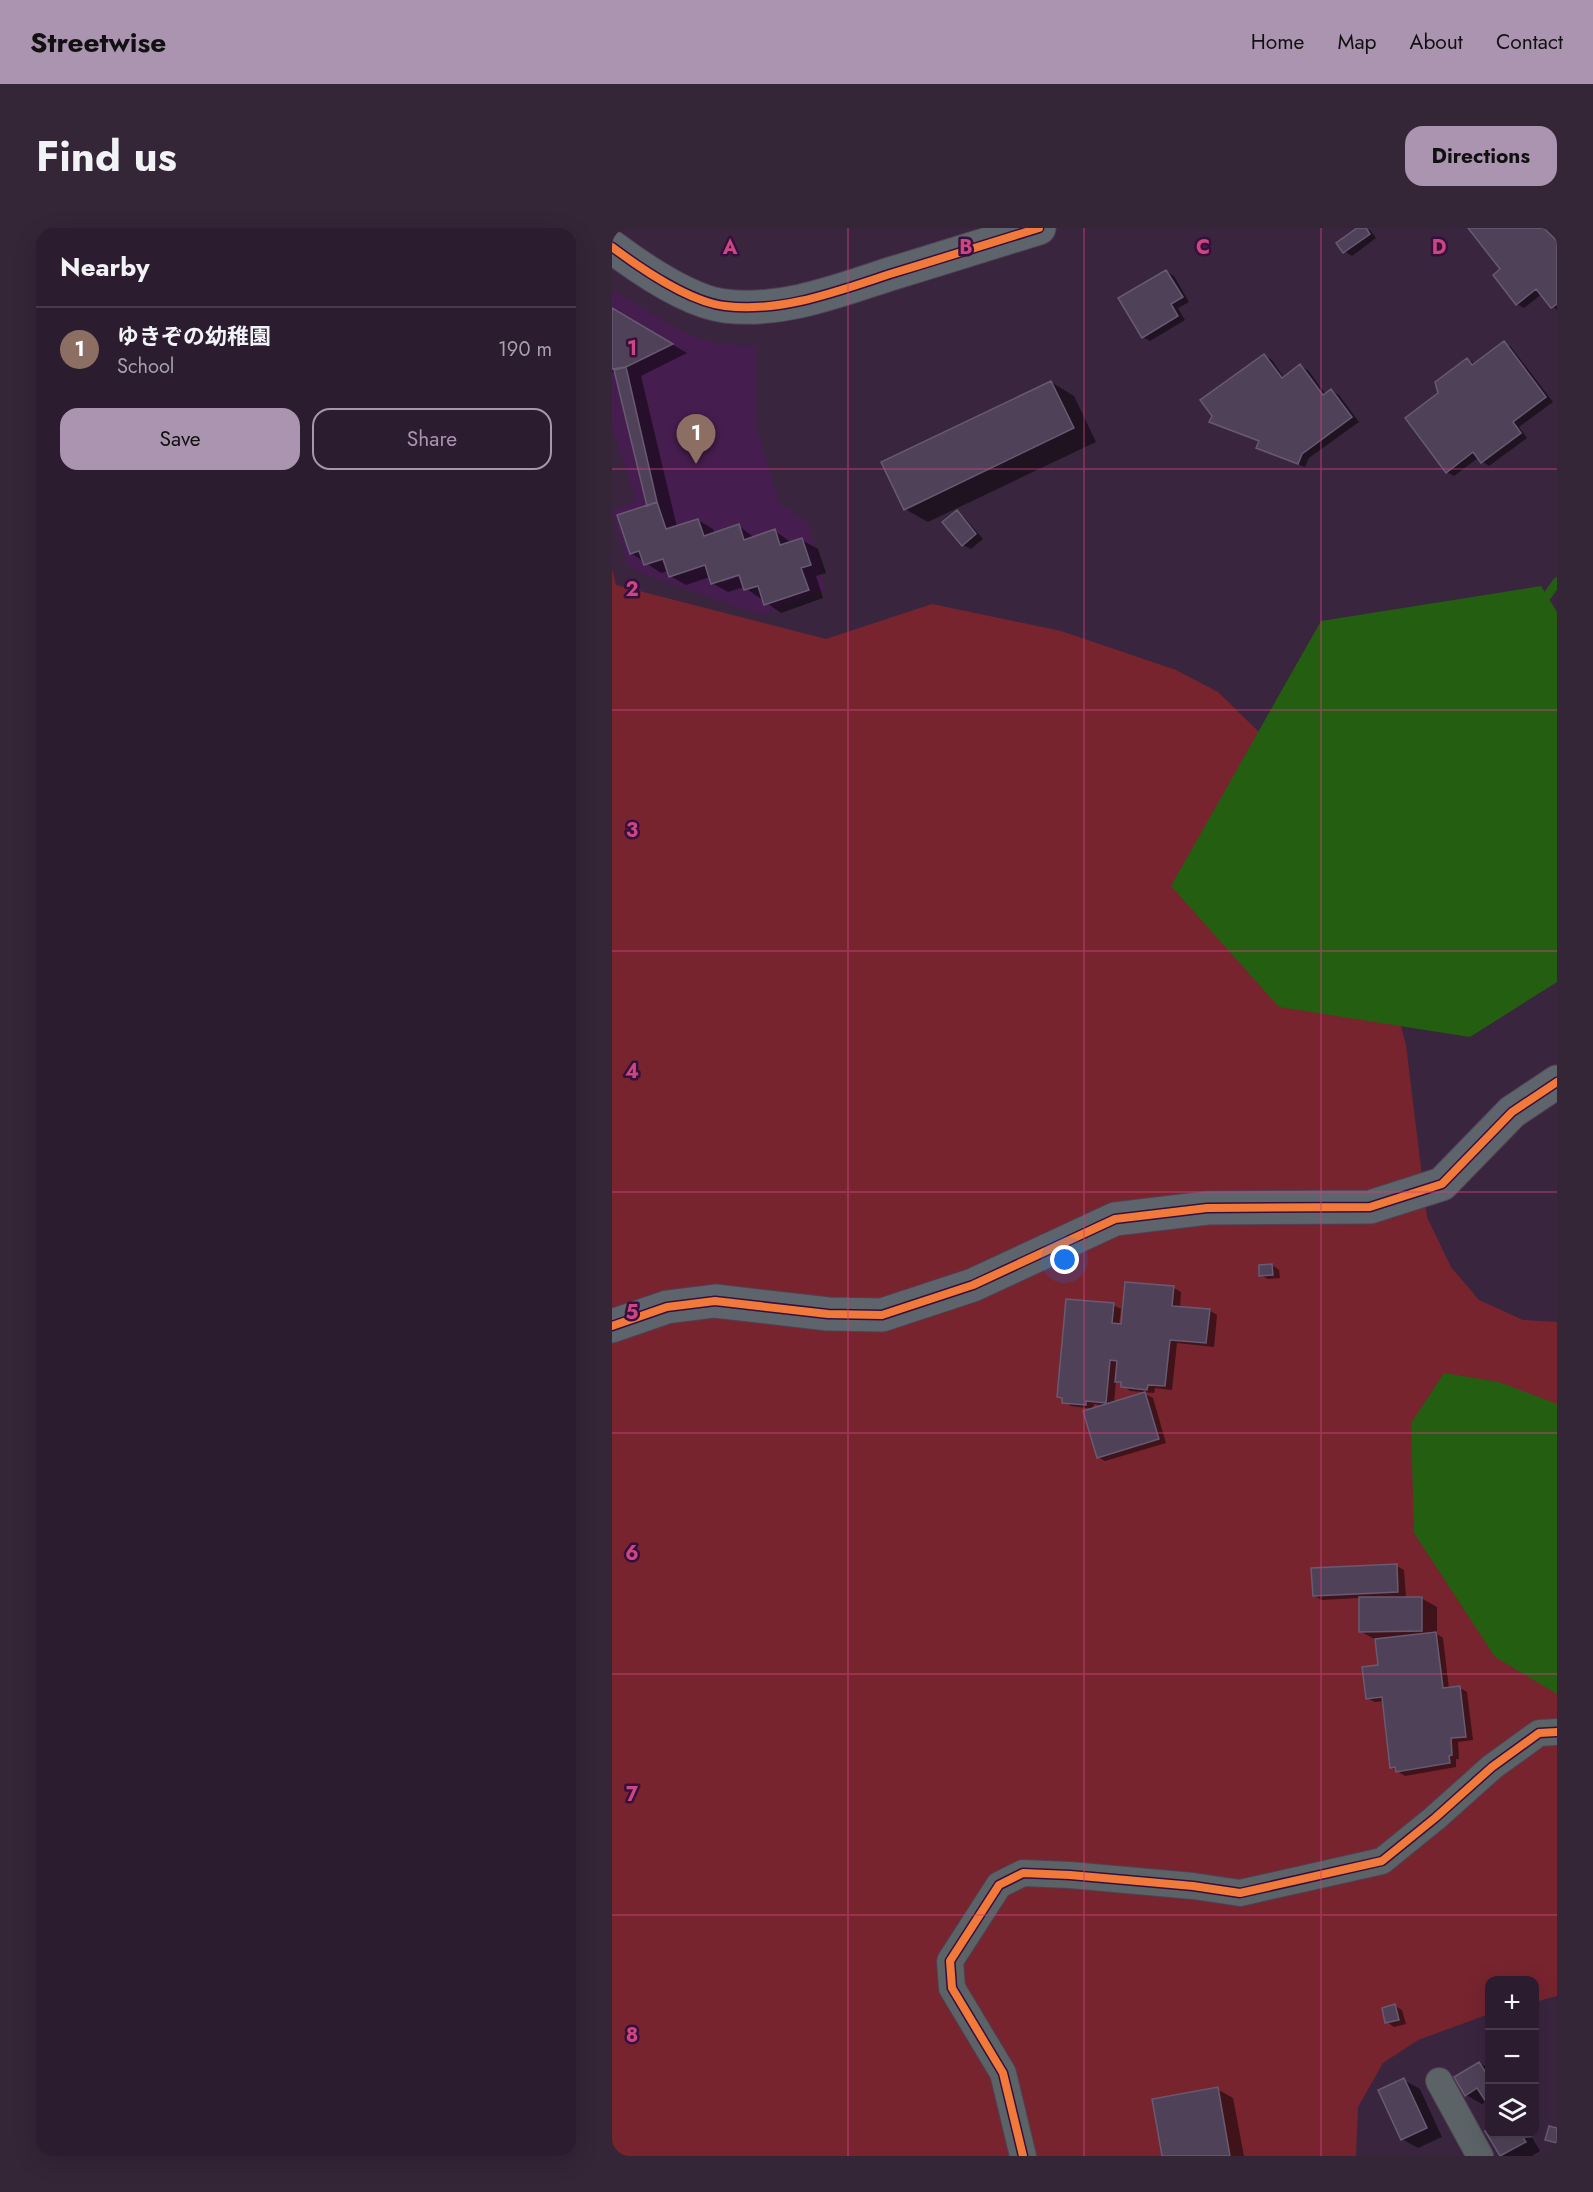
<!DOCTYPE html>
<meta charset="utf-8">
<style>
:root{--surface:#2c1c2f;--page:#342537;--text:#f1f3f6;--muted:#a6a1aa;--line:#483a4b;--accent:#ab94b0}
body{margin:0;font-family:Jost,"Noto Sans JP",sans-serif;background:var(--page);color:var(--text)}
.controls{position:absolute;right:18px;bottom:18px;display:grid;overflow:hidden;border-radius:12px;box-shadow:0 6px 24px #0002}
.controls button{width:54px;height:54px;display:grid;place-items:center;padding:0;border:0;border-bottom:2px solid var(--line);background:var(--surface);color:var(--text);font:30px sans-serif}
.you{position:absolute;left:453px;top:1032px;width:21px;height:21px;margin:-15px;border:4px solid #fff;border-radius:50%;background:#1a73e8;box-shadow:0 0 0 9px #1a73e833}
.badge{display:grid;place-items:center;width:39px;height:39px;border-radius:50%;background:var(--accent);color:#fff;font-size:20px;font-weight:700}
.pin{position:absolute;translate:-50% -50px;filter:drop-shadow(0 2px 3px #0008)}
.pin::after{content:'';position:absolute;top:32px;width:21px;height:18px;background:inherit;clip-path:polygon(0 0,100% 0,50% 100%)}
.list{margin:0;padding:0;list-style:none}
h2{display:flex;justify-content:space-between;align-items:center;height:78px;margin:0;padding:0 24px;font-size:26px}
h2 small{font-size:20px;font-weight:400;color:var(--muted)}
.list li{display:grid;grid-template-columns:39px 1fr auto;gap:18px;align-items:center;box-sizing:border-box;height:84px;padding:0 24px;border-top:2px solid var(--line)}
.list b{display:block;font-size:22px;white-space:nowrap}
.list p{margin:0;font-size:20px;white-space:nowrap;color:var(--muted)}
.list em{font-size:20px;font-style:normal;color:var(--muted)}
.actions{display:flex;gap:12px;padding:18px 24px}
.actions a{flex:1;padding:14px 0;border:2px solid var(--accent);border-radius:18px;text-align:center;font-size:21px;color:var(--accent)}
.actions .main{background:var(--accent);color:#111}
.icon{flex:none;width:33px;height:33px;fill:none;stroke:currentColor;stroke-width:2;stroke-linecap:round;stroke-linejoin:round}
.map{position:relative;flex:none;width:945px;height:1928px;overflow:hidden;border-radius:18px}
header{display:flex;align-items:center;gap:36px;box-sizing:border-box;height:84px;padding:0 30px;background:var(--accent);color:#111}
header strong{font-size:28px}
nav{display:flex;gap:33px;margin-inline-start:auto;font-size:21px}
.intro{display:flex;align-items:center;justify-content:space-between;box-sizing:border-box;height:144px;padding:0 36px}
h1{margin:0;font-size:42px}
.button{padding:15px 27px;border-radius:18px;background:var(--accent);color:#111;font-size:21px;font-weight:700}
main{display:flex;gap:36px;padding:0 36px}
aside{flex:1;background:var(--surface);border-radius:18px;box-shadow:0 6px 24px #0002}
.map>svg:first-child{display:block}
</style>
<header>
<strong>Streetwise</strong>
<nav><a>Home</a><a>Map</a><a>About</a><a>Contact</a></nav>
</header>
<div class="intro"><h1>Find us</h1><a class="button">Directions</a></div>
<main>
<aside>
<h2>Nearby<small></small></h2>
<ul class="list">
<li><span class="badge" style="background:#8d6e63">1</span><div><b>ゆきぞの幼稚園</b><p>School</p></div><em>190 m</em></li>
</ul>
<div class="actions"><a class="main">Save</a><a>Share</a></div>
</aside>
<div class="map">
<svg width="945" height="1928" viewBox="0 0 945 1928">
<rect width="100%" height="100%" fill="#3a253f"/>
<path fill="#461d4f" d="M0,62L70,103L101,115L144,119V196L166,273L196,294L214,361L149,387L26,344L14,333L0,283L24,272L0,199Z"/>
<path fill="#77242f" d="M0,341L4,357L214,411L320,376L449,403L564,442L606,464L647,504L770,728L794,817L815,989L839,1039L867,1072L911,1092L945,1094V1768L923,1774L922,1752H878L877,1786L806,1812L771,1835L746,1879L744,1928H0Z"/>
<path fill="#245e11" d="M929,358L945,384V754L858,809L667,779L559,658L709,393Z
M832,1145L887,1154L945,1176V1466L883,1429L802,1305L799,1195Z"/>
<path fill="#0007" fill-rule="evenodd" d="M747,0L758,2L764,10L740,28L732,23Z
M858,0H935L945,13V82L930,66L912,80L905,76L890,42Z
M554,43L562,48L577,74L566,80L573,92L538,113L531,109Z
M0,81L75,125L29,148L65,299L86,292L101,301L103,306L127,298L143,310L163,303L180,315L190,312L206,321L214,345L204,348L211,370L169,385L132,359L116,364L100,355L98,349L74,357L58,348L56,343L49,345L19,325L36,278L5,147L0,144ZM133,343L134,346L110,354V351Z
M892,115L899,119L941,174L907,199L915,210L877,238L866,230L842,248L835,244L828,166L855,131L863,136Z
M652,127L660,132L672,150L688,138L696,142L714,167L719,162L727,167L747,194L697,230L693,239L653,223L648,214L606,197Z
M439,154L462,168L484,214L316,294L293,281Z
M345,284L352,289L371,311L359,321L351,317Z
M660,1037L667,1042L668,1050L656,1051L649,1047Z
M562,1060L569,1064L568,1080L597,1082L605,1087L602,1119L565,1115L560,1162L543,1160L542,1165L518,1163L504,1152L502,1176L533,1166L541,1170L554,1215L493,1233L486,1229L495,1178L482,1176L481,1181L459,1178L446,1168L501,1077L509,1081L507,1097H511Z
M785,1338L792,1342L794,1370H809L825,1379V1406L831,1410L837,1461L848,1460L855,1464L861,1512L846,1514L847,1531H844V1539L793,1548L779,1539L772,1473L763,1474L755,1470L767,1438L764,1412L748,1403V1370L709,1372L702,1367Z
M783,1778L790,1782L794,1796L782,1799L775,1794Z
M867,1835L878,1841V1877L875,1873L870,1876L854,1867Z
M792,1852L808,1861L830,1909L806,1920L790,1911Z
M605,1861L621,1870L632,1928H552Z
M875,1904L918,1906L928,1923L920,1928H890Z"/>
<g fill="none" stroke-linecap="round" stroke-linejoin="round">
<path stroke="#245e11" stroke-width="9" d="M935,368L945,354"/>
</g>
<path fill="#4f4258" stroke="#685a72" stroke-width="1.5" d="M745,0H754L758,6L731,25L724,15Z
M856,0H932L945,13V76L939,80L924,61L904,77L881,47L888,41Z
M554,42L571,69L559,76L566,88L530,110L506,70Z
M0,80L61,116L14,139L0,141Z
M892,113L934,169L901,194L909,205L869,235L861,224L834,245L793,190L826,165L823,154L855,130L860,137Z
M652,126L670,150L688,136L711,167L719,161L740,189L690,226L686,236L644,220L647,213L597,194L600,188L588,172Z
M14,139L45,274L35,278L2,142Z
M439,153L462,200L292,282L269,234Z
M45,274L54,301L86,291L92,308L127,296L132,312L163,301L168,317L190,310L199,337L189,340L197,362L152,377L146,358L132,362L127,347L99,356L93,337L57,349L51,331L32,337L27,323L18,326L5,287Z
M345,282L364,306L350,318L330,294Z
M660,1036L661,1047L647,1048V1037Z
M513,1054L562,1058L560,1078L598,1081L594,1115L558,1112L553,1158L536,1157L535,1162L509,1159V1154H503L505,1133L498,1132L494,1175L474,1173V1177L450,1175V1170L445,1169L454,1071L502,1075L500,1095L509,1096Z
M533,1164L547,1211L485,1230L471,1183Z
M785,1336L786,1364L701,1368L699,1340Z
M747,1369H810V1403L747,1404Z
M824,1404L831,1460L848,1458L854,1509L839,1510L840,1527L837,1528L838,1535L784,1544L783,1539L778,1540L770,1469L754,1471L750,1439L766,1437L763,1411Z
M783,1776L787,1792L773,1795L770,1780Z
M867,1834L878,1851V1880L865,1860L853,1868L842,1849Z
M792,1850L815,1900L789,1912L766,1862Z
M606,1859L618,1928H550L540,1871Z
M937,1898L945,1900V1915L933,1912Z
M878,1901V1906H909L914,1914L888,1928L873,1903Z"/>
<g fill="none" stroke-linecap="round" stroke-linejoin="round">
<g stroke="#514055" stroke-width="28">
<path id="street" d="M827,1853L868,1928
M411,1928L391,1845L340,1760L338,1733L387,1657L411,1645L458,1647L581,1658L628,1665L770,1633L823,1590L880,1539L927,1505L945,1504"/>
</g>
<g stroke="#514055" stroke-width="35">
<path id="secondary" d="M0,19C28,40 78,74 113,78C169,85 226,63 278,46C328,31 378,15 427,0
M0,1098L55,1079L103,1073L216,1086L270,1087L361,1057L503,991L595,980L758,979L830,956L900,884L945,854"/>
</g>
<use href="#street" stroke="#5b6367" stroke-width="26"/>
<use href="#secondary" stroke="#5e646c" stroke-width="33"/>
<g stroke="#360f3f" stroke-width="11">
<path id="cycleway" d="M0,19C28,40 78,74 113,78C169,85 226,63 278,46C328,31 378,15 427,0
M0,1098L55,1079L103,1073L216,1086L270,1087L361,1057L503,991L595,980L758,979L830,956L900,884L945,854
M411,1928L391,1845L340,1760L338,1733L387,1657L411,1645L458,1647L581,1658L628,1665L770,1633L823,1590L880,1539L927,1505L945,1504"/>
</g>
<use href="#cycleway" stroke="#f17a3a" stroke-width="8"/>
</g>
<path fill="none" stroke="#cc4680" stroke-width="1.5" stroke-opacity="0.55" d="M236,0V1928M472,0V1928M709,0V1928M0,241H945M0,482H945M0,723H945M0,964H945M0,1205H945M0,1446H945M0,1687H945"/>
<g font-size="20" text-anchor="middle" font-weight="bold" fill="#cc4680" stroke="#360f3f" stroke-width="5" stroke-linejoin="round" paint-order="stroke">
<text x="118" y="26">A</text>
<text x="354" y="26">B</text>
<text x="591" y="26">C</text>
<text x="827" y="26">D</text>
<text x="20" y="127">1</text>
<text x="20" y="368">2</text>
<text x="20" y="609">3</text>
<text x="20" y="850">4</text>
<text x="20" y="1091">5</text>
<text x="20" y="1332">6</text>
<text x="20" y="1573">7</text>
<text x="20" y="1814">8</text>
</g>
</svg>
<div class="controls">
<button>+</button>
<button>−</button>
<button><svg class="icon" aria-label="layers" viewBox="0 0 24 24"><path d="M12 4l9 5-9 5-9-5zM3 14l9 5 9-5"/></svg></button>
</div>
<div class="you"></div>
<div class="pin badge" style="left:84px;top:236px;background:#8d6e63">1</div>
</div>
</main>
